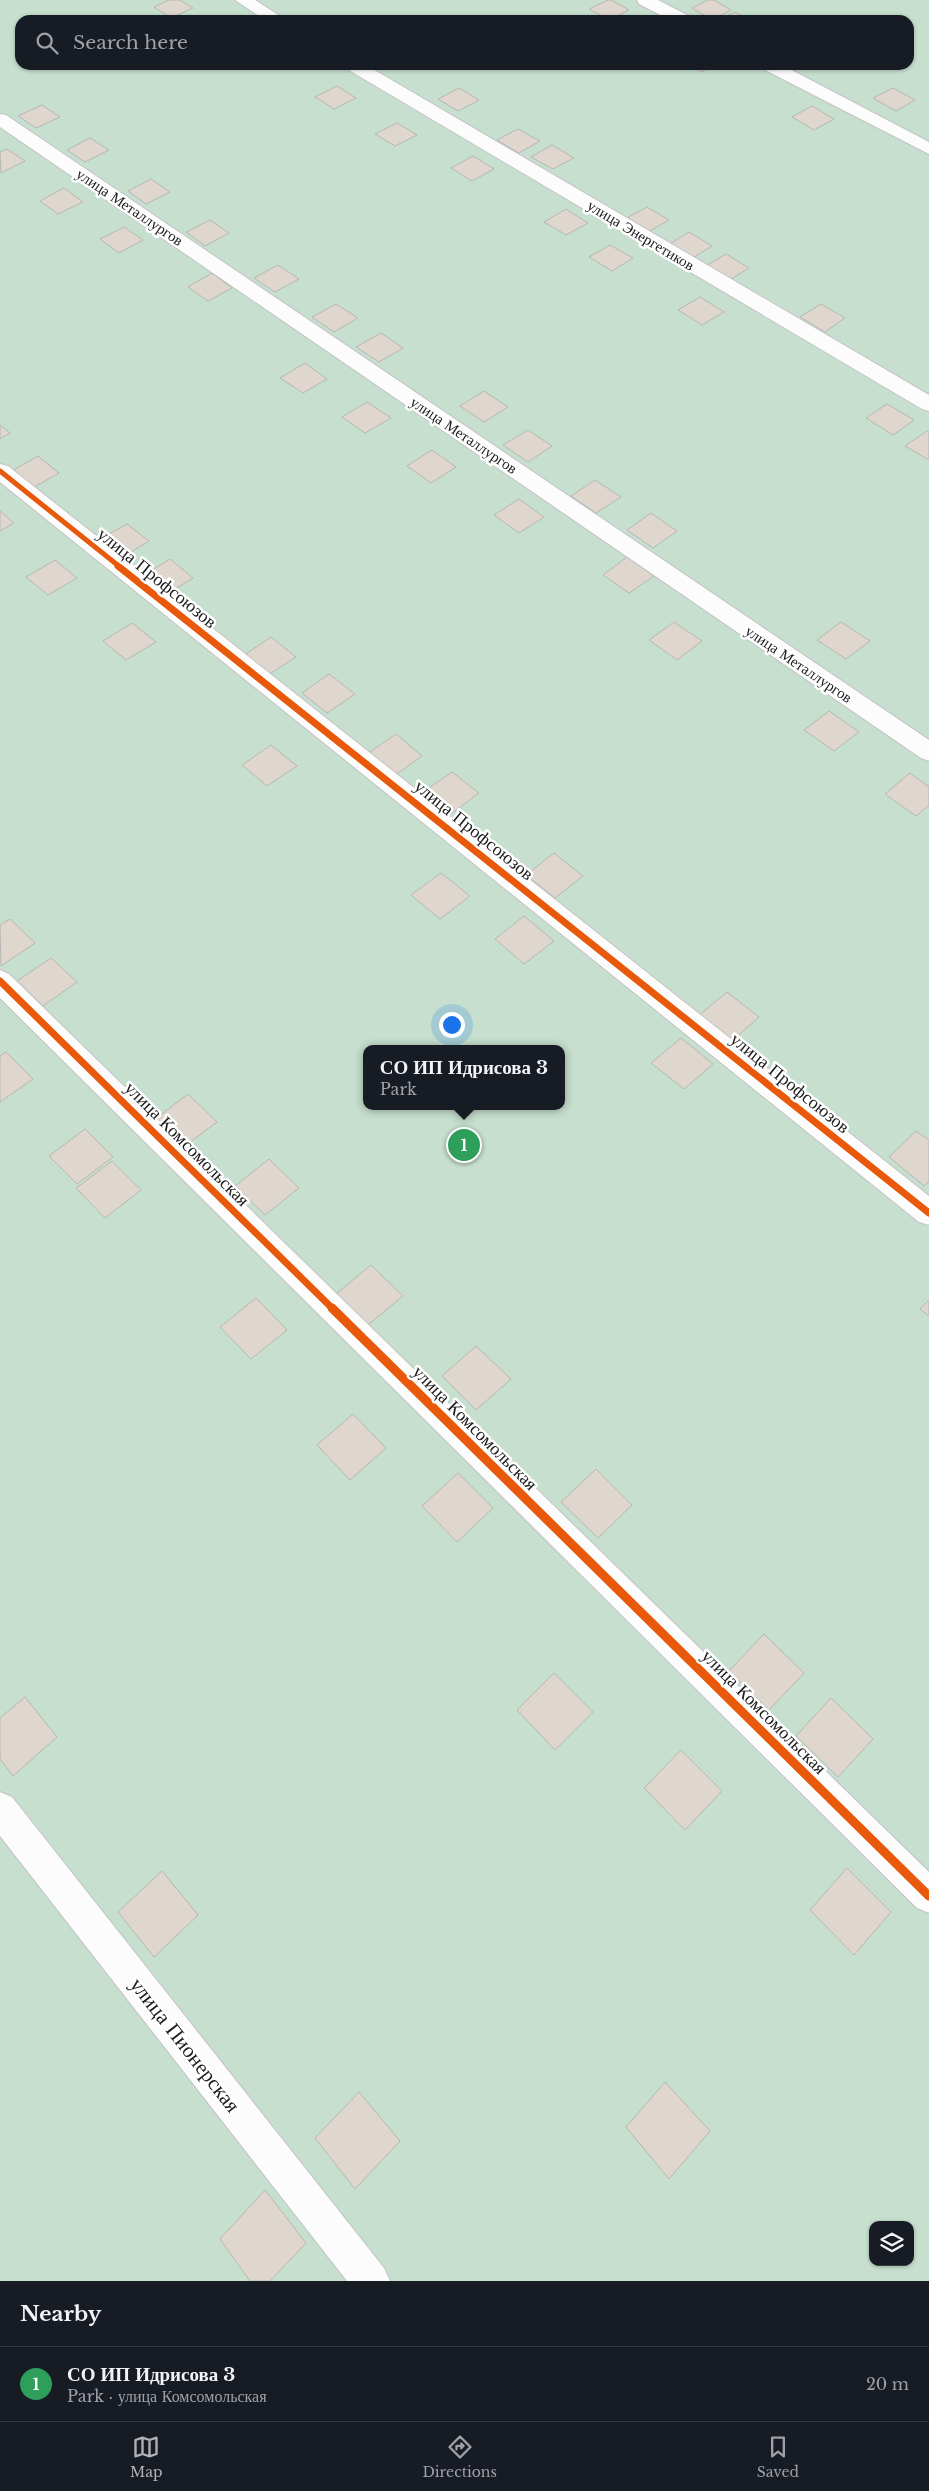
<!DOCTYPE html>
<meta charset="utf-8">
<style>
:root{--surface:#171b24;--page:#20242c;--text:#f1f3f6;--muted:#9ea1a6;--line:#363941;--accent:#b2b3b6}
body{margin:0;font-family:"Libre Baskerville",serif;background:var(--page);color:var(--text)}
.controls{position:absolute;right:15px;bottom:15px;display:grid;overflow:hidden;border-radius:10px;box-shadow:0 1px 4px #0004}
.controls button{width:45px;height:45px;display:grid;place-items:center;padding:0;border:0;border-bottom:1px solid var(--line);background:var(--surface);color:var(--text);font:25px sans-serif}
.you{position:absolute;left:451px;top:1024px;width:18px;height:18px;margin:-12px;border:4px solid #fff;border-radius:50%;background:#1a73e8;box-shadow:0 0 0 8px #1a73e833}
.badge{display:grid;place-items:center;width:32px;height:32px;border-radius:50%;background:var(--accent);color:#fff;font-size:16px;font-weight:700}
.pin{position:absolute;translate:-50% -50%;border:2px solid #fff;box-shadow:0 1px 5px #0006}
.popup{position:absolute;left:363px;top:1045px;width:202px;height:65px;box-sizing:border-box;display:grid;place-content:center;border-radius:10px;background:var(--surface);filter:drop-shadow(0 1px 4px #0005);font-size:16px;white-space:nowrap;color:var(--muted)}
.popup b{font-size:19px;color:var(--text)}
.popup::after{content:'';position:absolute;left:50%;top:100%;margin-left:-10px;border:10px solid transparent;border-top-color:var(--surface)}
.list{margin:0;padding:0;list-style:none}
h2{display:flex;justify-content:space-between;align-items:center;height:65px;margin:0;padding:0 20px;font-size:21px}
h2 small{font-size:16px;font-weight:400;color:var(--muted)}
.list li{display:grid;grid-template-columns:32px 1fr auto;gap:15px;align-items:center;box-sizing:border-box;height:75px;padding:0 20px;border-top:1px solid var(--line)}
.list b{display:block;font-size:19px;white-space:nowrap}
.list p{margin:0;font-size:16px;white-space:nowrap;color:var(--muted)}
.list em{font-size:16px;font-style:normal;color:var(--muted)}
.icon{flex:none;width:28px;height:28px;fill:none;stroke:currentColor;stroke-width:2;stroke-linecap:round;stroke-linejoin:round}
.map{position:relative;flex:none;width:929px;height:2281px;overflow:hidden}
.search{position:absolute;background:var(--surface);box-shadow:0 1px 4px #0004;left:15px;right:15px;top:15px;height:55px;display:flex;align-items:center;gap:12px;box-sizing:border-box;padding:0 18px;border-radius:15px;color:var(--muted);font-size:19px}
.sheet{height:140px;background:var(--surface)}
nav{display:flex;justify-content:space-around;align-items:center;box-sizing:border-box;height:70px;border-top:1px solid var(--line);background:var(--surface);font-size:14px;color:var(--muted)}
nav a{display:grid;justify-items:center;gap:2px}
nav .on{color:var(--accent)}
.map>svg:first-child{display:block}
</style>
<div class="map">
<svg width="929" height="2281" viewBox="0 0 929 2281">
<rect width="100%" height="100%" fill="#ebebf0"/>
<path fill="#c6dfce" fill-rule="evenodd" d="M0,0H929V2281H0ZM20,20H909V65H20ZM366,1049H562V1106H366ZM873,2225H910V2262H873Z"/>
<path fill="#dfd7cd" stroke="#b7b6b7" d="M169,0H180L193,8L171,18L154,7Z
M608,0H611L629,10L609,20L589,9Z
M708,0H714L731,10L712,20L692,8Z
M735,12L749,20H719Z
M363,65H386L374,71Z
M689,65H715L701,72Z
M337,86L356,98L334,109L315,97Z
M459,88L479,100L458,111L438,99Z
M893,88L915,100L896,111L873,98Z
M42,105L60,117L36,128L18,116Z
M812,106L834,119L814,130L792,117Z
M397,123L417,135L395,146L375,134Z
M518,129L540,141L519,153L497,140Z
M90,138L109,150L85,162L67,150Z
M552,145L574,158L553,169L531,157Z
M7,149L25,161L1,173L0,152Z
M473,156L494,169L472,181L451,168Z
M151,179L170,192L146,204L128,191Z
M64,188L83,202L58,214L40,201Z
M647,207L669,220L648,232L625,219Z
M566,209L588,223L566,235L544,222Z
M210,220L229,233L205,246L186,232Z
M124,227L143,240L119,253L100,239Z
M689,232L712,246L691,259L668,245Z
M610,245L633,258L612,271L589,257Z
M726,254L749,268L728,281L704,267Z
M278,265L299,279L275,292L254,278Z
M212,273L232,288L208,301L188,287Z
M700,297L724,312L702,325L678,310Z
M336,304L358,318L334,332L312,317Z
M821,304L845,318L825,332L800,317Z
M381,333L403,348L379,362L356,347Z
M305,363L327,379L303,393L280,378Z
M484,391L508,407L484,422L460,406Z
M367,402L391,418L365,433L342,417Z
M887,404L914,420L893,435L866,418Z
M0,425L10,433L0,439Z
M528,430L552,446L528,462L503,445Z
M927,431L929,432V460L905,446Z
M432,450L456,467L431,483L407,466Z
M38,456L59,473L31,489L10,472Z
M595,480L621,497L596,513L571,496Z
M519,499L544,517L519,533L494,515Z
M0,511L14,523L0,531Z
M651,513L677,531L653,548L627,530Z
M127,524L149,541L121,558L98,540Z
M627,557L654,576L629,593L603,575Z
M170,559L193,578L165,595L141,577Z
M55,560L77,578L48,595L26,577Z
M674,622L702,641L677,660L649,640Z
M841,622L870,641L846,659L817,640Z
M132,623L156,642L126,660L103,641Z
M271,637L296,657L268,675L243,656Z
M329,674L355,694L327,713L302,693Z
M829,711L859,732L834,751L804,730Z
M396,734L422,756L394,776L367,754Z
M271,745L297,766L267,786L242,765Z
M452,772L479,793L451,814L423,792Z
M910,773L929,787V805L916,816L885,794Z
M554,853L583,876L555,898L526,875Z
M441,873L470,896L440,919L411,895Z
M524,916L554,941L524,964L495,939Z
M10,919L35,943L1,966L0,925Z
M51,958L77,982L43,1006L17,981Z
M727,992L759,1017L731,1042L698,1016Z
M681,1038L713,1064L684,1089L651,1063Z
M6,1052L33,1079L0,1102V1056Z
M188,1094L217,1122L182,1148L154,1120Z
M85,1129L113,1157L77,1184L49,1156Z
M916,1131L929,1140V1181L924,1186L889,1157Z
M269,1159L299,1188L265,1215L235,1186Z
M112,1161L141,1190L105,1218L76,1188Z
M371,1265L403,1296L368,1325L336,1294Z
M256,1298L287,1330L251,1359L220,1327Z
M929,1300V1316L920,1309Z
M476,1346L511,1379L476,1410L442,1376Z
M353,1414L386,1448L350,1480L317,1445Z
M596,1469L632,1505L598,1538L561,1502Z
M458,1473L493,1508L457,1542L422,1506Z
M764,1634L804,1673L769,1710L729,1671Z
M554,1673L593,1712L555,1750L517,1710Z
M25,1697L57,1737L13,1776L0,1759V1718Z
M831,1698L873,1739L838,1777L796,1736Z
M681,1750L722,1791L685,1830L644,1788Z
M847,1868L891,1912L854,1955L810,1910Z
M162,1871L198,1915L154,1957L118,1912Z
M665,2082L710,2131L669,2179L626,2127Z
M359,2092L400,2141L355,2189L315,2138Z
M265,2190L306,2243L270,2281H250L220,2239Z"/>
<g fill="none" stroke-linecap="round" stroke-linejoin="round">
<g stroke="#c3c3c6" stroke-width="2">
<path id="minor" d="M235,0H255L286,20H265Z
M637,0H658L689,16L692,20H670L639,4Z
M344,65H366L929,395V411L922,409L347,69Z
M760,65H782L929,142V154L763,69Z
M0,114L6,115L929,740V761L921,758L0,127Z
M0,464L8,466L929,1196V1225L919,1222L0,482Z
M0,970L9,974L929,1872V1913L917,1908L0,998Z
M0,1792L12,1797L384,2268L390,2281H347L0,1836Z"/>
</g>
<use href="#minor" fill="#fcfcfd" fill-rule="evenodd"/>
<g stroke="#fff" stroke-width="8">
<path id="cycleway-far2" d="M0,471L120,567"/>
</g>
<g stroke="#fff" stroke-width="10">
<path id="cycleway-far1" d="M118,566L929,1213
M0,981L333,1309"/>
</g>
<g stroke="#fff" stroke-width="12">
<path id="cycleway" d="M332,1308L929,1896"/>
</g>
<use href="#cycleway-far2" stroke="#e8590c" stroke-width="5"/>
<use href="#cycleway-far1" stroke="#e8590c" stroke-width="7"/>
<use href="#cycleway" stroke="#e8590c" stroke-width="9"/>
</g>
<g text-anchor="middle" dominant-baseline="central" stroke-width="5" stroke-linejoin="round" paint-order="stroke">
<g font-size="15" fill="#1c1c1f" stroke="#fff">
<text transform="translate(130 207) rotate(34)">улица Металлургов</text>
<text transform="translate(641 235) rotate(31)">улица Энергетиков</text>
<text transform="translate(464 435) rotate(34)">улица Металлургов</text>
<text transform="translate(799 664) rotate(34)">улица Металлургов</text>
</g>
<g font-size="18" fill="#1c1c1f" stroke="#fff">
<text transform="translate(157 578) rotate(39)">улица Профсоюзов</text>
<text transform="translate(474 830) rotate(39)">улица Профсоюзов</text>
<text transform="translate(790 1083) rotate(39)">улица Профсоюзов</text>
<text transform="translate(187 1144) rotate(45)">улица Комсомольская</text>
<text transform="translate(475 1428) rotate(45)">улица Комсомольская</text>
<text transform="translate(764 1712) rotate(45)">улица Комсомольская</text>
</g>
<g font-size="21" fill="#1c1c1f" stroke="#fff">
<text transform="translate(185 2045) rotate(52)">улица Пионерская</text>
</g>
</g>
</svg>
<div class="controls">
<button><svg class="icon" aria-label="layers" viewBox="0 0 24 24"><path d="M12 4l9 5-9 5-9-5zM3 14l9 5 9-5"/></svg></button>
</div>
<div class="you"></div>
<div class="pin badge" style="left:464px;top:1145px;background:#2e9e5b">1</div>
<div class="popup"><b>СО ИП Идрисова 3</b>Park</div>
<div class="search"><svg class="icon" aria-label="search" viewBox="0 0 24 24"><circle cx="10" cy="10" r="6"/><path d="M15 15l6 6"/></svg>Search here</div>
</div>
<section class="sheet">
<h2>Nearby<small></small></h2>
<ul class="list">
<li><span class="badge" style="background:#2e9e5b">1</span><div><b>СО ИП Идрисова 3</b><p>Park · улица Комсомольская</p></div><em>20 m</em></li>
</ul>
</section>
<nav>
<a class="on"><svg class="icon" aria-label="map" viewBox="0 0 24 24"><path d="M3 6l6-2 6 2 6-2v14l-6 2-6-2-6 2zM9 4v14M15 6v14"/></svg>Map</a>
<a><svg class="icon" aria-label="directions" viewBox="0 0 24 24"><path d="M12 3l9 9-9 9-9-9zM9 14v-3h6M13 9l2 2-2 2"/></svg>Directions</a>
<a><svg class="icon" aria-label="saved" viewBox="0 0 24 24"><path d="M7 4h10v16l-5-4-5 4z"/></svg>Saved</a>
</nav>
